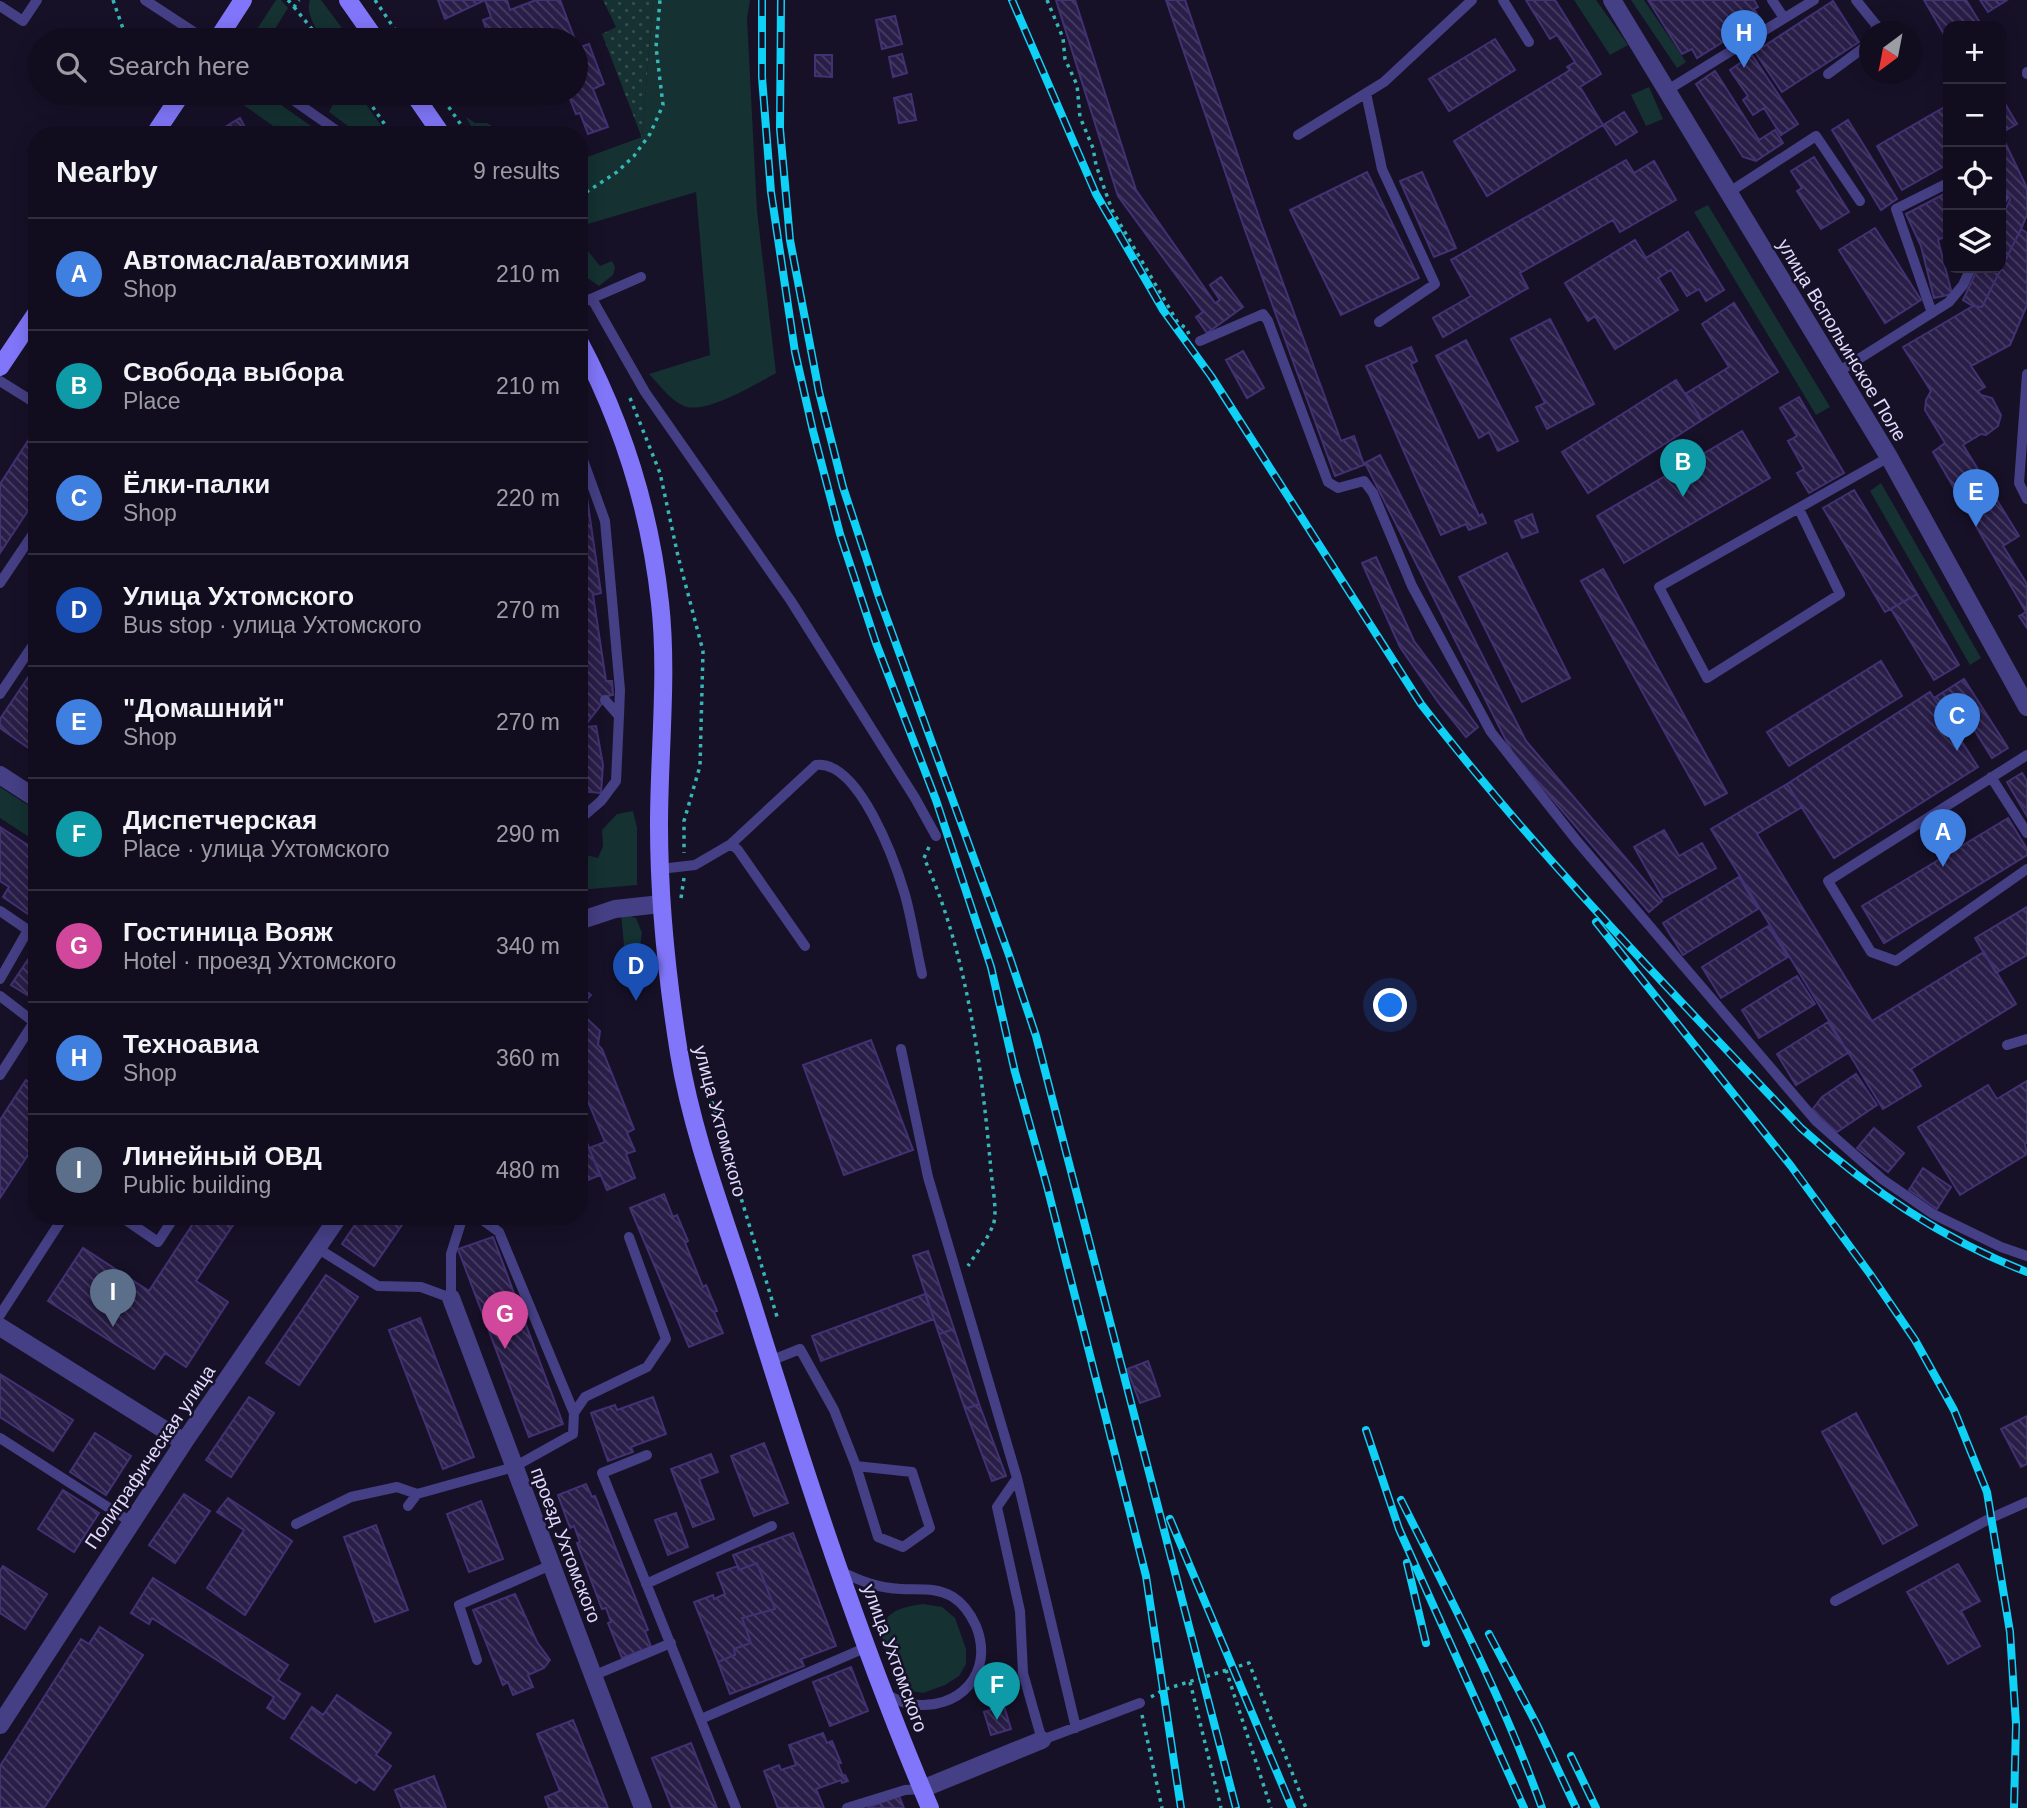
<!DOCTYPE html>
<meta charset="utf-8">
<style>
:root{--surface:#110d1e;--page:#1e1b2b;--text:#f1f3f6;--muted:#9c9ca4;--line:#302d3c;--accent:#0f766e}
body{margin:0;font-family:Arial,sans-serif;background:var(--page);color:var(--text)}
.controls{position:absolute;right:21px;top:21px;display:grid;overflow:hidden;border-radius:14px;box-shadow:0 4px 18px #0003}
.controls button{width:63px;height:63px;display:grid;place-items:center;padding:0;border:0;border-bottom:2px solid var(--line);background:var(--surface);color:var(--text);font:35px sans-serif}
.compass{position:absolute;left:1859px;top:21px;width:63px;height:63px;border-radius:50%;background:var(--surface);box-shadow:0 4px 18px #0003;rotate:212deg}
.you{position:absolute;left:1391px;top:1006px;width:24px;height:24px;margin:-18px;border:5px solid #fff;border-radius:50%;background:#1a73e8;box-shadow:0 0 0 10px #1a73e833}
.badge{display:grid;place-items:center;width:46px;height:46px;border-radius:50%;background:var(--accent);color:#fff;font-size:23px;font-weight:700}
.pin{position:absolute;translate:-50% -58px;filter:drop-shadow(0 2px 4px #0008)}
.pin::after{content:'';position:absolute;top:37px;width:24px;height:21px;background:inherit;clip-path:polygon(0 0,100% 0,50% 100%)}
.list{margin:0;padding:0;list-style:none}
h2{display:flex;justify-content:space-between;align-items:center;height:91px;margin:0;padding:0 28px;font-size:30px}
h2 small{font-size:23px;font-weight:400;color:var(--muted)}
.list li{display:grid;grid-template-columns:46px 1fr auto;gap:21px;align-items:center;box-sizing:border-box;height:112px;padding:0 28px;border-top:2px solid var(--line)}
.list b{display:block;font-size:26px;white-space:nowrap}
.list p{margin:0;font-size:23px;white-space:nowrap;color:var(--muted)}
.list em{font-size:23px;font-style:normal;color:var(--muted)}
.icon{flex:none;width:38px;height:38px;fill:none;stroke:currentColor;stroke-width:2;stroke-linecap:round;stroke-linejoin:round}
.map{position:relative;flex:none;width:2027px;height:1808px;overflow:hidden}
.search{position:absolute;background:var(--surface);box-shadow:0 4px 18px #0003;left:28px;top:28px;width:560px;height:77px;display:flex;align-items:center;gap:18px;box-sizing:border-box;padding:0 24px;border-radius:38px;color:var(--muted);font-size:26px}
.panel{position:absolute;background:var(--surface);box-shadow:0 4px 18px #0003;left:28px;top:126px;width:560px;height:1099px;border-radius:28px}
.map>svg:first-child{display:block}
</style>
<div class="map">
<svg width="2027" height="1808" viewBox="0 0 2027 1808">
<defs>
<pattern id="forest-firs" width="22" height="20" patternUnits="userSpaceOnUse" patternTransform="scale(1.75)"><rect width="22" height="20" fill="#153132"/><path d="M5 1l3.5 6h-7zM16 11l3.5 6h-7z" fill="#374e51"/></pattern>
<pattern id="park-dots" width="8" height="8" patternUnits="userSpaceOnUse" patternTransform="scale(1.75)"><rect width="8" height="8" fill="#153132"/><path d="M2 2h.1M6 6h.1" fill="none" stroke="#374e51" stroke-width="1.8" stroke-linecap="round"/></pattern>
<pattern id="building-back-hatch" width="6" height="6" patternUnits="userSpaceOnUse" patternTransform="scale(1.75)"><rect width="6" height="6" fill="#291e48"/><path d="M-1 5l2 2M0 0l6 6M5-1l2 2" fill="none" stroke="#483e63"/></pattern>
</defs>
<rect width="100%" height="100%" fill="#171128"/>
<path fill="#153132" d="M276,0H281L288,8L268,40H250Z
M310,0H321L351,40H323C316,28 305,14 310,0Z
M653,0H750L747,19L757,211L776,373C756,384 710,412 687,407C672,403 659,384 649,374L710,355L696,192L581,226L588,251L600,266L612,261L615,267L613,275L599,286L579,272V160L642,137Z
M1574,0H1596L1628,45L1610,55Z
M1631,0H1644L1686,62L1677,68Z
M1649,87L1663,119L1646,126L1631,95Z
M248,93H264L324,135H286L242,104Z
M339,93H358L388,135H360L329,112Z
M1708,205L1830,407L1816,415L1694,212Z
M1881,483L1981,658L1970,665L1870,491Z
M0,787L37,811V842L0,818Z
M633,811L637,828V885L579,890V864L586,855L598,858L603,846L602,830L617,814Z
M621,913L636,918L642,933L634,985L628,988Z
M923,1604L942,1607L955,1618L966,1649V1664L959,1676L945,1685L923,1693L912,1691L897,1684C883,1643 863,1611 923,1604Z"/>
<path fill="url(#forest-firs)" d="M466,117L475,123H487C500,134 507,129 523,129L526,135H476Z"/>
<path fill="url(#park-dots)" d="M603,0H653L642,138L602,34L616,27Z"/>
<path fill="url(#building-back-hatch)" stroke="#423173" stroke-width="2" d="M438,0H507L510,10L536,0H560L575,40H490L483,20L491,17L485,0L445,19Z
M1056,0H1075L1136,190L1215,303L1220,300L1210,285L1221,277L1243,307L1207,333L1196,317L1203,312L1118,196Z
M1166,0H1185L1261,223L1341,441L1354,436L1364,465L1335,476L1245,230Z
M1526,0H1555L1589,54L1601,74L1580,87L1603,125L1487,196L1454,141L1570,70L1567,67L1575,62L1557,35L1550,39Z
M1648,0H1754L1758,7L1754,9L1760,19L1697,58L1692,49L1682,54Z
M1924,0H1966L1982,26H1948V41Z
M1980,0H2007L1988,12Z
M1833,1L1859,42L1782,92L1755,52Z
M895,16L902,44L882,49L876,20Z
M1495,39L1515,70L1449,111L1429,79Z
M576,43L578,48L589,44L604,84L593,89L608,127L588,134L580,113L576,114L568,94L576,93Z
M902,54L907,73L893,77L889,57Z
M815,55H832V77L815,76Z
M1752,55L1798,124L1781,135L1764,108L1753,115L1743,100L1748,96L1730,70Z
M1715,71L1759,140L1775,130L1783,143L1756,161L1743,157L1696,84Z
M911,94L916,120L899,123L894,98Z
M2001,97L2017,124L2001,133Z
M1948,105V164L1902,190L1877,146Z
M1624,112L1637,132L1616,145L1603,125Z
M240,118L249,135H219L225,127Z
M1848,120L1897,199L1881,210L1832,130Z
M2001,134L2027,188V215L2021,229L1982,307L1973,306L1963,300L1978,268H2001V219L2010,200L2001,179Z
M1814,157L1849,212L1821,229L1797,191L1802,188L1791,171Z
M1626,160L1634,173L1654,161L1676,200L1620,232L1613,220L1520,273L1528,288L1443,337L1433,318L1471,296L1451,260Z
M1367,172L1419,278L1341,315L1290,210Z
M1422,172L1456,248L1434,257L1400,181Z
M1948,192V235L1938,240L1952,294L1934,298L1921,246L1906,214Z
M1875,228L1921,300L1885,323L1839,250Z
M2021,229L2027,233V305L2010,345L1971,366L1985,387L1978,391L1981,395L1992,398L2001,415L1998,426L1986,435L1981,434L1963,445L2019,536L2003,546L2027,584V628L2019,616L2026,612L1933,452L1945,443L1925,410L1926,400L1931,391L1903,347L1973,306L1982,307Z
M1688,232L1724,290L1706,301L1699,289L1687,296L1671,270L1658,278L1678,310L1615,349L1595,316L1588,321L1565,283L1635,240L1646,258Z
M1734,303L1778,372L1702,420L1685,394L1729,367L1702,324Z
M1550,319L1594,404L1547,429L1536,407L1545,403L1511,339Z
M1466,340L1518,441L1498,451L1489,432L1479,438L1436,356Z
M1411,347L1417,361L1411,364L1479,516L1482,514L1486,523L1469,530L1466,524L1441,535L1366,366Z
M1243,351L1264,388L1247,398L1226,360Z
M1676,380L1702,420L1588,493L1562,452Z
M1799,397L1844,473L1809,493L1797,473L1804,469L1788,441L1797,436L1780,408Z
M1742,431L1770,478L1624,563L1597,516Z
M33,433L37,436V497L0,553V484Z
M1380,455L1526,741L1662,901L1649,912L1512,752L1365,463Z
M579,483L586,491L601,593L593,595L606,681H612L613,695L608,696L584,727L596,726L603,765L601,793L579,791Z
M1854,490L1917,594L1885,612L1823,508Z
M1532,514L1538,532L1522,538L1515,521Z
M1507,553L1570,678L1522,702L1459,577Z
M1376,557L1414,641L1478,727L1466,737L1438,702L1400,647L1362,563Z
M1603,569L1727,793L1705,805L1581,581Z
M1917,594L1959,665L1934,680L1891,609Z
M1881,661L1902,696L1789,766L1767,732Z
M37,664V739L30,749L0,728V719Z
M1964,679L2008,748L1992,758L1960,707L1945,716L1934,698Z
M1930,692L1978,767L1834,858L1787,784Z
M2022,773L2027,781V816L2007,782Z
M1787,784L1802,807L1757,834L1872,1021L1984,952L2016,1004L1911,1069L1921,1086L1883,1109L1711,829Z
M2008,818L2027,849V855L1884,943L1862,906Z
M0,827L37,851V920L3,897L9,887L0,881Z
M1664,830L1679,856L1702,843L1716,868L1663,898L1634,847Z
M1739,877L1758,909L1683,955L1663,923Z
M2027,907V955L1996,973L1975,938Z
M1768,926L1788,957L1721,998L1702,967Z
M37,946V1001L11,985Z
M1797,976L1815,1004L1759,1038L1742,1010Z
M579,985L591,995L579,1008Z
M579,1011L600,1031L598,1045L602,1049L634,1129L627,1133L635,1151L626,1154L635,1178L607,1190L589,1148L605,1142L579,1080Z
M1828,1022L1848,1053L1796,1085L1777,1054Z
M871,1040L913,1150L844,1175L803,1065Z
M1856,1074L1877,1105L1837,1132L1812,1110L1822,1097Z
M26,1080L37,1088V1141L0,1198V1120Z
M2027,1081V1143L2025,1144L2027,1154L1960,1195L1918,1127L1988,1085L1997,1099Z
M1874,1128L1904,1153L1888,1172L1857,1148Z
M585,1138L600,1175L579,1184V1141Z
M1923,1168L1951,1187L1937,1209L1909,1190Z
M664,1194L673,1217L677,1215L688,1241L685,1243L703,1287L706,1285L717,1311L714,1312L723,1333L689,1347L630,1208Z
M198,1216H239L196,1281L228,1302L186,1367L165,1353L154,1369L48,1301L83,1248L149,1291Z
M361,1216H408L374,1266L342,1244Z
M493,1237L563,1424L529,1437L458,1249Z
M928,1251L954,1329L939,1334L913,1256Z
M326,1275L358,1297L299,1385L266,1363Z
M925,1294L934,1319L821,1361L812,1336Z
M420,1318L474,1457L443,1469L389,1330Z
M954,1329L979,1404L965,1409L939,1334Z
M1148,1361L1160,1396L1140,1403L1127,1369Z
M0,1374L73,1420L53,1451L0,1417Z
M249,1397L274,1413L231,1477L206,1460Z
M653,1397L666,1434L631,1447L633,1452L608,1461L591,1413L615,1405L617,1410Z
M979,1404L1006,1476L992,1481L965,1409Z
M1856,1413L1917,1525L1883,1544L1822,1432Z
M2027,1416V1464L2021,1467L2001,1429Z
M95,1433L131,1456L106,1495L70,1472Z
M764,1443L788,1503L754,1516L731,1456Z
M711,1454L718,1472L699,1479L714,1519L693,1527L671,1469Z
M586,1484L592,1497L595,1496L648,1630L645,1631L651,1647L622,1658L608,1623L611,1622L606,1608L602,1609L577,1543L580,1542L574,1526L570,1528L558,1495Z
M63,1490L99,1513L74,1552L38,1529Z
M184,1494L210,1511L175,1563L149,1545Z
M228,1498L292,1541L245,1615L207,1588L244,1530L217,1512Z
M481,1501L503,1559L469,1572L447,1514Z
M676,1513L688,1547L668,1555L655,1520Z
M376,1525L408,1610L375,1622L344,1537Z
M793,1533L836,1646L801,1659L804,1666L730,1694L718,1662L735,1655L734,1649L751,1643L742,1618L775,1609L757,1563L739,1570L733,1555Z
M757,1563L775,1609L742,1618L751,1643L734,1649L735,1655L718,1662L694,1602L713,1595L714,1599L725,1594L717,1573L738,1566L739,1570Z
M1958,1564L1980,1601L1961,1611L1980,1646L1948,1664L1907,1592Z
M3,1566L47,1594L25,1629L0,1613V1571Z
M153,1578L288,1665L278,1680L300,1694L284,1719L267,1708L274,1697L152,1618L149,1624L131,1613Z
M515,1594L537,1642L550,1660L544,1668L528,1675L533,1687L513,1695L508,1682L503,1685L473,1610Z
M100,1627L143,1655L44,1808H0V1766L81,1639L89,1644Z
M851,1667L868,1711L830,1726L813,1682Z
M337,1695L391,1733L376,1755L391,1766L374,1790L359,1779L356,1783L291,1738L312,1707L323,1715Z
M1004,1706L1011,1729L991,1735L984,1712Z
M573,1720L608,1808H549L545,1797L560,1791L537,1734Z
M823,1733L827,1743L832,1741L841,1763L838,1764L843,1776L845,1775L848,1781L842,1783L841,1780L816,1789L824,1808H778L764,1771L779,1765L781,1770L796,1765L789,1745Z
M691,1743L717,1808H672L652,1758Z
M434,1776L446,1808H402L395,1790Z
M899,1796L904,1808H867Z"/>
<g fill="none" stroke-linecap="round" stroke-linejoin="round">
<path stroke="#36b6b6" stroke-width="3.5" stroke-dasharray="3.5 5" stroke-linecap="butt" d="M113,0L127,40
M288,0L294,7L299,0
M375,0L402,40
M1047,0L1063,38L1065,59L1077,85L1080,117L1093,148L1096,165L1112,210L1178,323L1186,328L1189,334
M294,7L321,40
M363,93L392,135
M439,93L468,135
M579,197L617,172L634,156L650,134L663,105L656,47L660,0
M630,398L660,473L678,556L703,651L700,766L684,821V853
M929,847L924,858C967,952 982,1068 991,1171C992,1184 998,1214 993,1225C988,1239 976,1253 968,1266
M681,898L684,878
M702,1069L778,1320
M1226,1670L1271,1808
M1190,1682L1221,1808
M1151,1697L1163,1690L1249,1663L1306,1808
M1142,1715L1162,1808"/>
<path stroke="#453f85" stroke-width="10" d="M145,0L206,40
M1503,0L1529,42
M1772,0L1784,18
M1856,0L1877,26L1874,32
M0,6L23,21L37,0
M2027,72V74
M1828,74L1866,46L1870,40
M1666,91L1814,0
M283,93L343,135
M1366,93L1382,169L1435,284L1379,322
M1298,135L1384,82L1472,0
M1728,193L1816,136L1860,201
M2001,196L2003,198L2001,202
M592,299L645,392L791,601L915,798L936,836
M579,304L641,277
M1932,313L1896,209L1948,183
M1200,341L1263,314L1268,321L1328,482L1338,488L1364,481L1373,493L1412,586L1491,732L1577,841L1816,1121L1882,1179L1933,1214L2001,1247L2027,1256
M1838,372L1949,302L1963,285L1971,268
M2027,374L2019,483L2027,499
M0,381L32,401L37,407
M579,449L605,521L620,690L619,716
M1799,509L1840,594L1707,678L1659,587L1889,457
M0,583L37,528
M0,694L37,639
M2027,755L1828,881L1871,952L1896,961L2027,869
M1991,777L2027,833
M579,820L601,801L616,781L619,716L605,700
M731,844L816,765C859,760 895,861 905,895C912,920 916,948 922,974
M660,869L695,865L731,844L738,850L805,946
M0,911L28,930L0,979
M0,996L34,1022L0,1075
M2007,1045L2027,1039
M901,1049L928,1177L1017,1478L997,1507L1020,1611L1023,1673L1042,1740L1140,1703
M120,1216L158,1242L175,1216
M477,1216L499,1232L574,1413
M317,1248L378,1286L421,1287L451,1298V1254L463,1216
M0,1315L64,1216
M770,1361L800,1349L834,1410L856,1466L878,1537L903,1547L930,1528L912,1472L856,1466
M0,1438L131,1522
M647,1455L602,1473L736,1808
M1017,1478L1076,1728
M408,1506L417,1494
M296,1524L351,1497L397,1487L417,1494L514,1467L573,1434L574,1413L585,1397L647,1367L666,1339L629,1237
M840,1571C860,1581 878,1588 901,1589C920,1590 936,1587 953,1597C964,1604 971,1615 976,1626C995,1673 959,1712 910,1704C901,1703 893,1697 885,1694
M646,1584L772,1526
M1835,1601L1991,1518L2027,1502
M477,1660L459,1605L551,1565
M595,1675L671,1643
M701,1719L867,1647
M847,1808L905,1790L922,1789"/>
<path stroke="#453f85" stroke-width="18" d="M1612,0L1889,457L2027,707
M0,775L37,799
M579,921L615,909L661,904
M451,1298L643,1808
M0,1327L184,1442
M0,1725L184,1442L339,1216
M922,1789L1042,1740"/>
<path stroke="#8176f9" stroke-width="18" d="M348,0L376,40
M217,40L243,0
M413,93L442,135
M154,135L182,93
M579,341C623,424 650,510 660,603C668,673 659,753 659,825C659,901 667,978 679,1053C693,1138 726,1221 752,1303C805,1473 860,1644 930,1808
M0,367L37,312"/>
<g stroke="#0fd0f5" stroke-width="8">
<path id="rail" d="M762,0V77L771,192L795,352L813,431L840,534L876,643L936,800L991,967L1015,1072L1047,1186L1146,1576L1181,1808
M781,0L780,129L790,240L819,392L843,487L879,597L1009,955L1036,1036L1236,1808
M1012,0L1096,194L1163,310L1211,376L1421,704C1537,855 1671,991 1801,1128C1867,1188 1944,1240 2027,1272
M1596,922L1791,1166L1870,1274L1915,1340L1954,1410L1987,1492L2010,1632L2016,1724L2014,1808
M1366,1430L1399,1529L1524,1808
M1401,1500C1452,1601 1504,1701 1542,1808
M1170,1519L1292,1808
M1407,1563L1426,1643
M1489,1634L1537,1725L1576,1808
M1571,1756L1596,1808"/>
</g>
<use href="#rail" stroke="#171128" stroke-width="5" stroke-dasharray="16" stroke-linecap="butt"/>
</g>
<g text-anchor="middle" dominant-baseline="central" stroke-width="5" stroke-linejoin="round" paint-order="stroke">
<g font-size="19" fill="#e0dafd" stroke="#171128">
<text transform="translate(1842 340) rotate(59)">улица Вспольинское Поле</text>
<text transform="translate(720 1121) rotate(75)">улица Ухтомского</text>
<text transform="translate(150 1457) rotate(-56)">Полиграфическая улица</text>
<text transform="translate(566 1545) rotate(69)">проезд Ухтомского</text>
<text transform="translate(895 1658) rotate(70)">улица Ухтомского</text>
</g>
</g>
</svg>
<div class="controls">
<button>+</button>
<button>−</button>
<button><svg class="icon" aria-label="locate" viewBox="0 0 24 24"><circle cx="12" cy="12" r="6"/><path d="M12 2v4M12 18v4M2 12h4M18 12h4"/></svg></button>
<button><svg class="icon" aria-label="layers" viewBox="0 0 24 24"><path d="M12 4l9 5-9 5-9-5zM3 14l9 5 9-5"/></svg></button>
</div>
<svg class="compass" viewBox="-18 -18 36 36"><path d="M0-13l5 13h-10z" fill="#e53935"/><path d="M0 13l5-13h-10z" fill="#9c9ca4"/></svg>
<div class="you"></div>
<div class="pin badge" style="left:1943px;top:867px;background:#3f7fe0">A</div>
<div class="pin badge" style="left:1683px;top:497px;background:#0f9aa8">B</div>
<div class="pin badge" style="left:1957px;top:751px;background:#3f7fe0">C</div>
<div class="pin badge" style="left:636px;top:1001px;background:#1a4fb4">D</div>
<div class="pin badge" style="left:1976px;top:527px;background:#3f7fe0">E</div>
<div class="pin badge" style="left:997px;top:1720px;background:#0f9aa8">F</div>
<div class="pin badge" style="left:505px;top:1349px;background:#d1479c">G</div>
<div class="pin badge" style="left:1744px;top:68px;background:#3f7fe0">H</div>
<div class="pin badge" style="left:113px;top:1327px;background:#5c6f8a">I</div>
<div class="search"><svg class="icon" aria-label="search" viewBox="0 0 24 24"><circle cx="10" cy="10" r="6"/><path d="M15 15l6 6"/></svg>Search here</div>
<section class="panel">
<h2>Nearby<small>9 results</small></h2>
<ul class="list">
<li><span class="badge" style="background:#3f7fe0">A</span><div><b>Автомасла/автохимия</b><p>Shop</p></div><em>210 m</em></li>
<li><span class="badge" style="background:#0f9aa8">B</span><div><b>Свобода выбора</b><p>Place</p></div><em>210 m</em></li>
<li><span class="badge" style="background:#3f7fe0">C</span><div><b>Ёлки-палки</b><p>Shop</p></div><em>220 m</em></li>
<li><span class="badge" style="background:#1a4fb4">D</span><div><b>Улица Ухтомского</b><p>Bus stop · улица Ухтомского</p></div><em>270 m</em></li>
<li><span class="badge" style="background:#3f7fe0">E</span><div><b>&quot;Домашний&quot;</b><p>Shop</p></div><em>270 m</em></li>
<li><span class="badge" style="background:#0f9aa8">F</span><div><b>Диспетчерская</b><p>Place · улица Ухтомского</p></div><em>290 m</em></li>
<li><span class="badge" style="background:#d1479c">G</span><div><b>Гостиница Вояж</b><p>Hotel · проезд Ухтомского</p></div><em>340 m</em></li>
<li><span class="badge" style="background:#3f7fe0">H</span><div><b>Техноавиа</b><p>Shop</p></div><em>360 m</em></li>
<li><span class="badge" style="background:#5c6f8a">I</span><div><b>Линейный ОВД</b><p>Public building</p></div><em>480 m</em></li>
</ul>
</section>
</div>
